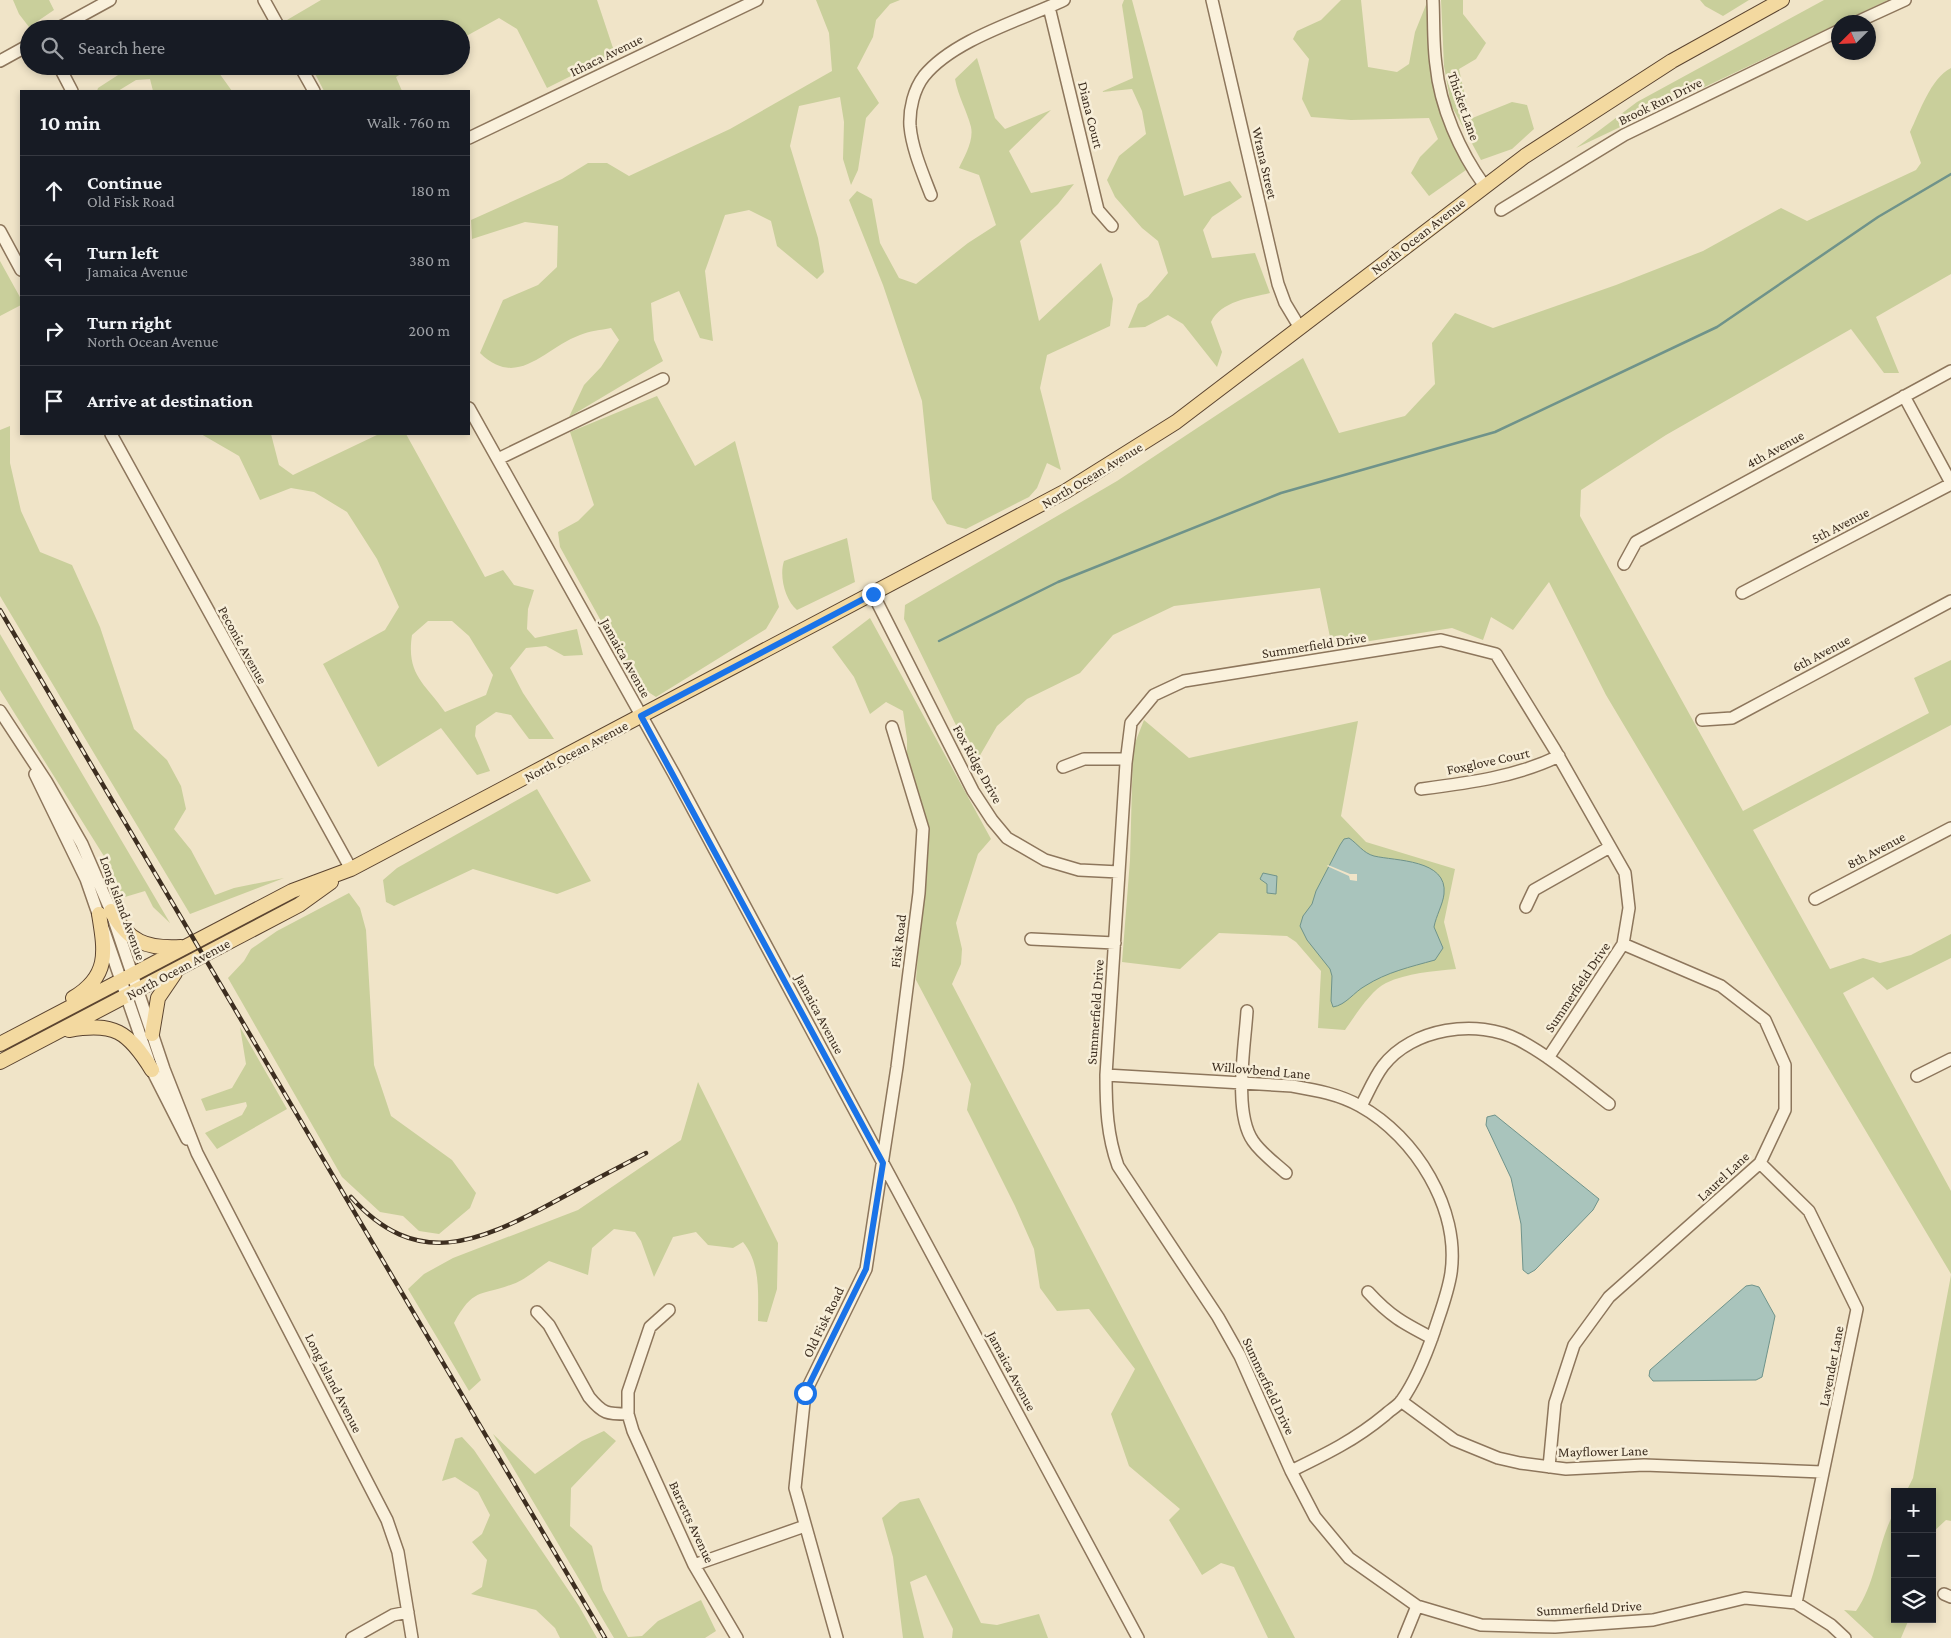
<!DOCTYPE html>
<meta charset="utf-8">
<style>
:root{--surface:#171b24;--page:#242831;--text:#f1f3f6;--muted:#9ea1a6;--line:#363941}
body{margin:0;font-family:"Crimson Pro",serif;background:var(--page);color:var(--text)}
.controls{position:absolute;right:15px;bottom:15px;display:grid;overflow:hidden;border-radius:0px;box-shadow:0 2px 8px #0003}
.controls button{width:45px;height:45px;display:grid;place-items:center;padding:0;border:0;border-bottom:1px solid var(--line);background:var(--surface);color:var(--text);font:25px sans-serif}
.compass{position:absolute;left:1831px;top:15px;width:45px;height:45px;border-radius:50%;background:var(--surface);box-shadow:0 2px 8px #0003;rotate:246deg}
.stop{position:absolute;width:15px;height:15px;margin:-11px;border:4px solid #1a73e8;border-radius:50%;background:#fff}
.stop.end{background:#1a73e8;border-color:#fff;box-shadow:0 1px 5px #0008}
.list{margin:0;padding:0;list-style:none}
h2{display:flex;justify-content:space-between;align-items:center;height:65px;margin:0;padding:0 20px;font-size:21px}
h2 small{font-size:16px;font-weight:400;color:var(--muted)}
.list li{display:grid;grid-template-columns:32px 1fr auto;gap:15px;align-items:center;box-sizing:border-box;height:70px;padding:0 20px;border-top:1px solid var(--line)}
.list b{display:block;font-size:19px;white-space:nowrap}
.list p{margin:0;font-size:16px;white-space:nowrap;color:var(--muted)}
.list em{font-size:16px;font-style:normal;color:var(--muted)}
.icon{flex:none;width:28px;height:28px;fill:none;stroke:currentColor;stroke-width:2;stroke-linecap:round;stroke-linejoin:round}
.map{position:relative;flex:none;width:1951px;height:1638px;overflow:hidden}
.search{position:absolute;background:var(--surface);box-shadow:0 2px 8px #0003;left:20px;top:20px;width:450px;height:55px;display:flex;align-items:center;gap:12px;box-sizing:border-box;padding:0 18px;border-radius:28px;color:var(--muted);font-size:19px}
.panel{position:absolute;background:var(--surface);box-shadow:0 2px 8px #0003;left:20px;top:90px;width:450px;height:345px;border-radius:0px}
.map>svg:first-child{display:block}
</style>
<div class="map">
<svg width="1951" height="1638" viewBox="0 0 1951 1638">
<rect width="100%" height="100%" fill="#f0e4c8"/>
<path fill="#c9cf9b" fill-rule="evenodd" d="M13,0H49L54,10L29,27L19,14Z
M321,0H597L615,54L547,88L517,29L499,18L461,39V29H291L287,20Z
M816,0H900L890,4L876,20L873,37L857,68L879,103L866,118L858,170L851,185L843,159L844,122L840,97L799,106L790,146L818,238L824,272L817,279L777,246L771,221L749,210L725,215L705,271L713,341L700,338L679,291L651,303L654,340L663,361L569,417L584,385L601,367L619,340L611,328C601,330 589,331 580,335C544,348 518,390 480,353L503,300L538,285L557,267L558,226L525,222L472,239L471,220L562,179L588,163H607L629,176L730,129L832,71L829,33Z
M1124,0H1132L1184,196L1230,181L1242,197L1212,217L1203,230L1212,258L1255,253L1270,293C1250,298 1221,301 1211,322L1222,352L1217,367L1183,324L1168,315L1145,327L1128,328L1138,304L1148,297L1168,273L1158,241L1142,228L1115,197L1107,180L1119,156L1146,134L1142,111L1132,89L1101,92L1133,78L1122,5Z
M1341,0H1361L1368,67L1397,72L1409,64L1415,32L1428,0L1435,90L1466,170L1429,196L1411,173L1420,157L1438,139L1429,118L1351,120L1311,117L1302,99L1309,59L1293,39L1297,31L1321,20Z
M1441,0H1463V14L1486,43L1476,59L1459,69L1470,119L1512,102L1527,105L1534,129L1512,149L1481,160L1451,105L1444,66Z
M1700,0H1749L1723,16L1705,6Z
M1824,0H1888L1576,148L1637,102Z
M977,58L995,118L1005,129L1051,110L1009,151L1031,193L1074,184L1058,204L1020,241L1039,321L1101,263L1113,299L1110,326L1047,355L1040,388L1061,470L1047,463L1037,488L1029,497L966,529L947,524L932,499L922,401L883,285L849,200L857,191L872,199L880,243L899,278L916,284L968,243L996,225L979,175L959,168C964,157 974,141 971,127C967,111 958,96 955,79Z
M132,66H214L232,91H153L150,79L136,80L118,91H97L98,88Z
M311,66H414L396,77L402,91H324Z
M1951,68V274L1876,317L1899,373H1884L1851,329L1666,435L1581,490L1580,516L1743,811L1929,713L1914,678L1951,660V725L1753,830L1830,969L1863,958L1880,963L1911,955L1951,934V958L1887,990L1873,977L1843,993L1951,1191V1274L1606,695L1549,582L1513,630L1491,617L1483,640L1452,628L1332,647L1320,588L1174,606L1113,635L1080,673L1027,699L997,726L975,764L904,619L905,605L1117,481L1303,358L1339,433L1405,416L1435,384L1432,343L1455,313L1493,328L1616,285L1703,251L1781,208L1807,221L1916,170L1921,163L1910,132C1920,112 1930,79 1951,68Z
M0,261L21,299V305L0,316Z
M657,396L695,466L735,441L779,607L766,629L656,697L636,684L560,547L558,532L578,521L594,505L570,432Z
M10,426V463L21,511L40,552L72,565L100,627L134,729L167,760L181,786L186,809L174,829L191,850L215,895L234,888L284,878L190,914L0,596V430Z
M201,434H271L279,465L293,475L379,434H406L485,577L503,570L514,585L534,590L528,609L527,629L535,638L577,629L583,655L564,656L546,646L526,648L510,668L523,693L554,739H529L511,715L496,712L476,726L475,736L490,771L477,775L441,728L378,767L323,664L385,630L399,607L377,559L347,512L314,492L291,488L260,500L239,456ZM428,621H452L469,636L493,675L486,695L445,712C425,683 406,675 412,635Z
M847,538L855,582L797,610C785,600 779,576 784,561Z
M870,618L991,839L978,854L956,923L962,949L961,964L952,984L1295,1638H1268L1234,1567L1221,1563L1202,1575L1169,1520L1180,1509L1129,1466L1111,1414L1135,1369L1089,1309L1057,1311L1040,1288L1034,1249L1015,1206L967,1110L971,1084L916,980L927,828L907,765V739L903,711L886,702L870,714L854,677L832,647Z
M0,634L170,923L153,907L145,891L125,897L118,892L107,861L0,690Z
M1144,720L1189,758L1358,721L1341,816L1366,842L1455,869L1444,922L1456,969C1433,971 1407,973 1386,983C1371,990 1355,1016 1345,1030L1318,1028L1321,971L1296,942L1287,936L1219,933L1180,969L1122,962L1130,860L1133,748Z
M537,789L591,881L557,894L473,869L394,906L386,902L383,880L397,868Z
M349,893L360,908L366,930L374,1065L391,1116L452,1160L476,1193L470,1208L439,1234L419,1231L403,1216L380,1212L342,1177L228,978L244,961L251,949L277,931Z
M240,1027L287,1109L217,1149L205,1133L242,1115L247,1106L246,1102L206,1111L201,1099L232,1088L246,1064Z
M698,1082L778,1243L777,1289L767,1322L758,1321C758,1294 761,1264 743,1242L733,1248L708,1245L696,1232L673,1237L654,1277L641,1241L635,1232L614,1229L592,1248L588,1275L549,1261C538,1268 525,1280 513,1284C479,1297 474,1287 454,1323L481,1380L469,1391L408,1289L424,1274L453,1258L578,1210L681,1140Z
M1951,1275V1521L1946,1520L1932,1533V1492H1906L1913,1478Z
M604,1431L616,1441L571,1488L570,1526L592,1546L603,1590L628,1637L642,1636L658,1621L701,1600L716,1631L705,1638H614L493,1434L535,1474L582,1441Z
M462,1437L474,1450L579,1606L597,1638H560L555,1628L536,1610L471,1594L482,1587L487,1560L472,1542L482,1534L490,1515L478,1492L455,1477L442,1481L455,1439Z
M919,1498L981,1623L997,1625L1039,1614L1048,1638H952L953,1629L926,1575L910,1582L924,1638H903L893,1557L882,1518L900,1502Z
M1895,1511V1619H1909L1901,1638H1874L1844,1610L1856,1611C1877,1582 1877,1542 1895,1511Z"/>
<path fill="#a9c4bc" stroke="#6f938a" d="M1349,838C1358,844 1363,853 1374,856C1395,861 1448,859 1444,894C1443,904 1436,916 1434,927L1443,948L1435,960C1410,967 1387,972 1365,986C1354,992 1346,1005 1333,1007L1331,1001L1332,976L1330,969L1307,940L1300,926L1303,916L1312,904L1316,891L1340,845L1344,839Z
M1263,873L1277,876L1276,894L1267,893V884L1260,879Z
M1495,1115L1599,1199L1593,1210L1535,1270L1528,1274L1523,1270L1521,1224L1511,1178L1486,1125L1487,1117Z
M1752,1285L1759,1287L1775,1316L1762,1377L1756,1380L1653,1381L1649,1376L1650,1370L1746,1286Z"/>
<path fill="#f0e4c8" d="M1328,865L1350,874H1357V881L1350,880L1349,876L1327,866Z"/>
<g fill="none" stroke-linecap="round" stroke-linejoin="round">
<path stroke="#6f938a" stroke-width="2.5" d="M939,641L1058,582L1281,493L1495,432L1717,327L1878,217L1951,174"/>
<g stroke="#8d765c" stroke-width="14">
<path id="minor" d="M264,0L280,29
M1212,0L1278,284L1285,303L1300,328
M1433,0C1434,22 1433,44 1436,65C1440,107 1460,152 1484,185
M1049,7L1098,210L1112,226
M1857,22L1905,0
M57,29L110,0
M0,61L29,45
M59,66L72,91
M300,66L314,91
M469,138L757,0
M931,195C923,174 912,149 910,126C909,109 914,89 924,76C954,39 1022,20 1064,0
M1501,210L1624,135L1838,31
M0,231L21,270
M1904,396L1951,483
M469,408L674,774L1138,1638
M111,434L351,869
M498,459L663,379
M1624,564L1636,542L1951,371
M1742,593L1951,484
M873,594L973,791L992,820L1007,838L1045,860L1079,870L1119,872
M0,711L46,781L82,844L111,911L164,1069L197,1153L387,1520L398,1552L412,1638
M1702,720L1732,718L1951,601
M1063,767L1084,759H1126
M35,774L86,879L152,1070L187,1139
M1421,789C1468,783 1516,777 1559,756
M1815,899L1951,828
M1526,907L1534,890L1610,847
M1031,939L1115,943
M1247,1011C1245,1045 1233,1112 1253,1141C1261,1153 1275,1163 1286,1173
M1548,1058L1623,944L1629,908L1625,873L1555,750L1496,654L1441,640L1184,681L1154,695L1131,723L1126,763L1106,1075C1106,1107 1107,1135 1118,1166L1218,1317L1240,1356L1291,1471L1315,1517L1349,1558L1417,1606L1481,1625L1555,1627L1653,1620L1745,1598L1796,1603L1831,1625L1845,1638
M1106,1075L1292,1086C1315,1090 1339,1094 1360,1106C1416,1137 1460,1209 1451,1273C1448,1293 1440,1313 1434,1332C1426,1355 1416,1380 1402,1400C1398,1406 1390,1410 1385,1415C1355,1440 1326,1454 1291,1471
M1917,1076L1951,1059
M1361,1106C1368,1093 1374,1078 1383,1066C1412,1028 1477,1018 1519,1040C1551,1057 1580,1082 1609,1104
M1760,1163L1809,1211L1857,1309L1796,1603
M1368,1292C1390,1316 1403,1323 1432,1338
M669,1310L650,1327L628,1392V1414L633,1431L694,1565L737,1638
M537,1312L549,1325L589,1397C603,1414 607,1414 628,1414
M1401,1401L1454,1440L1498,1458L1520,1463L1566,1469L1644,1465L1822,1472
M1549,1467L1555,1403L1574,1345L1609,1297L1760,1163L1785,1110V1065L1765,1020L1721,986L1623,944
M694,1565L805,1526
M1944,1594L1951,1597
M352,1638L393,1615L408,1612
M837,1638L795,1488L805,1393L866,1269L897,1067L919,893L923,829L892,727
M1404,1638L1417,1606"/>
</g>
<g stroke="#5b4430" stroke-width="16">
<path id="major" d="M111,911C129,942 146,949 181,947
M73,998C110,976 105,951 99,914
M69,1030C114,1022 128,1031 152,1070
M152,1034L158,998L175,973
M0,1044L292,891L351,869L1066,491L1176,422L1525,156L1672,61L1782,0
M0,1062L299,905L331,882"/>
</g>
<use href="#minor" stroke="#faf1dc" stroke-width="11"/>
<use href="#major" stroke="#f3d9a0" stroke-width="14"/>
<g stroke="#3d2e20" stroke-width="4.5">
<path id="rail" d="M0,610L605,1638
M351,1197C416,1270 478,1243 552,1203C583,1186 615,1169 646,1153"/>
</g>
<use href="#rail" stroke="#f7eed8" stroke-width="2.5" stroke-dasharray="8" stroke-linecap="butt"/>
</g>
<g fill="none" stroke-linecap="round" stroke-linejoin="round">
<path stroke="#1a73e8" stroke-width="6" d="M805,1393L866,1269L883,1163L641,716L873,594"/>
</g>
<g text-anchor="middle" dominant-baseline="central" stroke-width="5" stroke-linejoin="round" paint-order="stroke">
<g font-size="14" fill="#3d2e20" stroke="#f7eed8">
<text transform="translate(606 55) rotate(-26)">Ithaca Avenue</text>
<text transform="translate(1660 101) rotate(-26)">Brook Run Drive</text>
<text transform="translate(1464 106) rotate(71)">Thicket Lane</text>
<text transform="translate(1091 115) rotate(76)">Diana Court</text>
<text transform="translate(1265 163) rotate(77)">Wrana Street</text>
<text transform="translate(1418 236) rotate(-38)">North Ocean Avenue</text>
<text transform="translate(1775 449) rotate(-29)">4th Avenue</text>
<text transform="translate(1092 475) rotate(-31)">North Ocean Avenue</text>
<text transform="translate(1840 525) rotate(-27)">5th Avenue</text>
<text transform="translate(243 645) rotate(61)">Peconic Avenue</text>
<text transform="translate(1314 645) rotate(-9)">Summerfield Drive</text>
<text transform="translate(1821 653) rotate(-28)">6th Avenue</text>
<text transform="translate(626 658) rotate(61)">Jamaica Avenue</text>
<text transform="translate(576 751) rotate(-28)">North Ocean Avenue</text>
<text transform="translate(1488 761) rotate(-12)">Foxglove Court</text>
<text transform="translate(978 764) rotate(61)">Fox Ridge Drive</text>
<text transform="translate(1876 850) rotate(-28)">8th Avenue</text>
<text transform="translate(123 908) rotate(70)">Long Island Avenue</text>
<text transform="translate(898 941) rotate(-83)">Fisk Road</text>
<text transform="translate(178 969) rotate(-28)">North Ocean Avenue</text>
<text transform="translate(1577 987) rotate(-56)">Summerfield Drive</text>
<text transform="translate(1095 1012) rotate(-86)">Summerfield Drive</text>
<text transform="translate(820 1014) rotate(62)">Jamaica Avenue</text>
<text transform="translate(1261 1070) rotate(5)">Willowbend Lane</text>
<text transform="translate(1723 1176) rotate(-43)">Laurel Lane</text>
<text transform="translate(823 1322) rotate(-64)">Old Fisk Road</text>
<text transform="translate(1831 1366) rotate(-79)">Lavender Lane</text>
<text transform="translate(1012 1371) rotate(62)">Jamaica Avenue</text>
<text transform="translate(334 1383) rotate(63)">Long Island Avenue</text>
<text transform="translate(1269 1386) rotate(65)">Summerfield Drive</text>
<text transform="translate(1603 1451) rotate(-1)">Mayflower Lane</text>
<text transform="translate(692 1522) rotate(65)">Barretts Avenue</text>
<text transform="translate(1589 1608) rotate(-3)">Summerfield Drive</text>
</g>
</g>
</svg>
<div class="controls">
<button>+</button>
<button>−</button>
<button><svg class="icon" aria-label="layers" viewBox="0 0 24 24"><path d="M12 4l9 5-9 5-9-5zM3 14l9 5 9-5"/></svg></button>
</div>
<svg class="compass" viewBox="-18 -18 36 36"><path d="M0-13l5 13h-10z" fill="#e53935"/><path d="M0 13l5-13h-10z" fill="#9ea1a6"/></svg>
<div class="stop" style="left:805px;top:1393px"></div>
<div class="stop end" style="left:873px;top:594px"></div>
<div class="search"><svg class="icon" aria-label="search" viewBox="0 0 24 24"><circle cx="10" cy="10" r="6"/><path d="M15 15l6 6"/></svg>Search here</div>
<section class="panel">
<h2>10 min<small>Walk · 760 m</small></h2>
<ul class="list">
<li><svg class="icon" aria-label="ahead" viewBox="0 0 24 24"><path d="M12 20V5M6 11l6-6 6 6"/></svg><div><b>Continue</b><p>Old Fisk Road</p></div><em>180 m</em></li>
<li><svg class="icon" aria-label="left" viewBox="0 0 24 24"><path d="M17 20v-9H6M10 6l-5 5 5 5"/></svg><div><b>Turn left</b><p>Jamaica Avenue</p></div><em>380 m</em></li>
<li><svg class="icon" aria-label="right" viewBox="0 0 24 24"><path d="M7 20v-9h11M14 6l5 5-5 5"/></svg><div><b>Turn right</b><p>North Ocean Avenue</p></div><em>200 m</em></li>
<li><svg class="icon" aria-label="arrive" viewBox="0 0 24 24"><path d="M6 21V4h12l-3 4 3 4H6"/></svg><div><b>Arrive at destination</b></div></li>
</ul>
</section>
</div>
